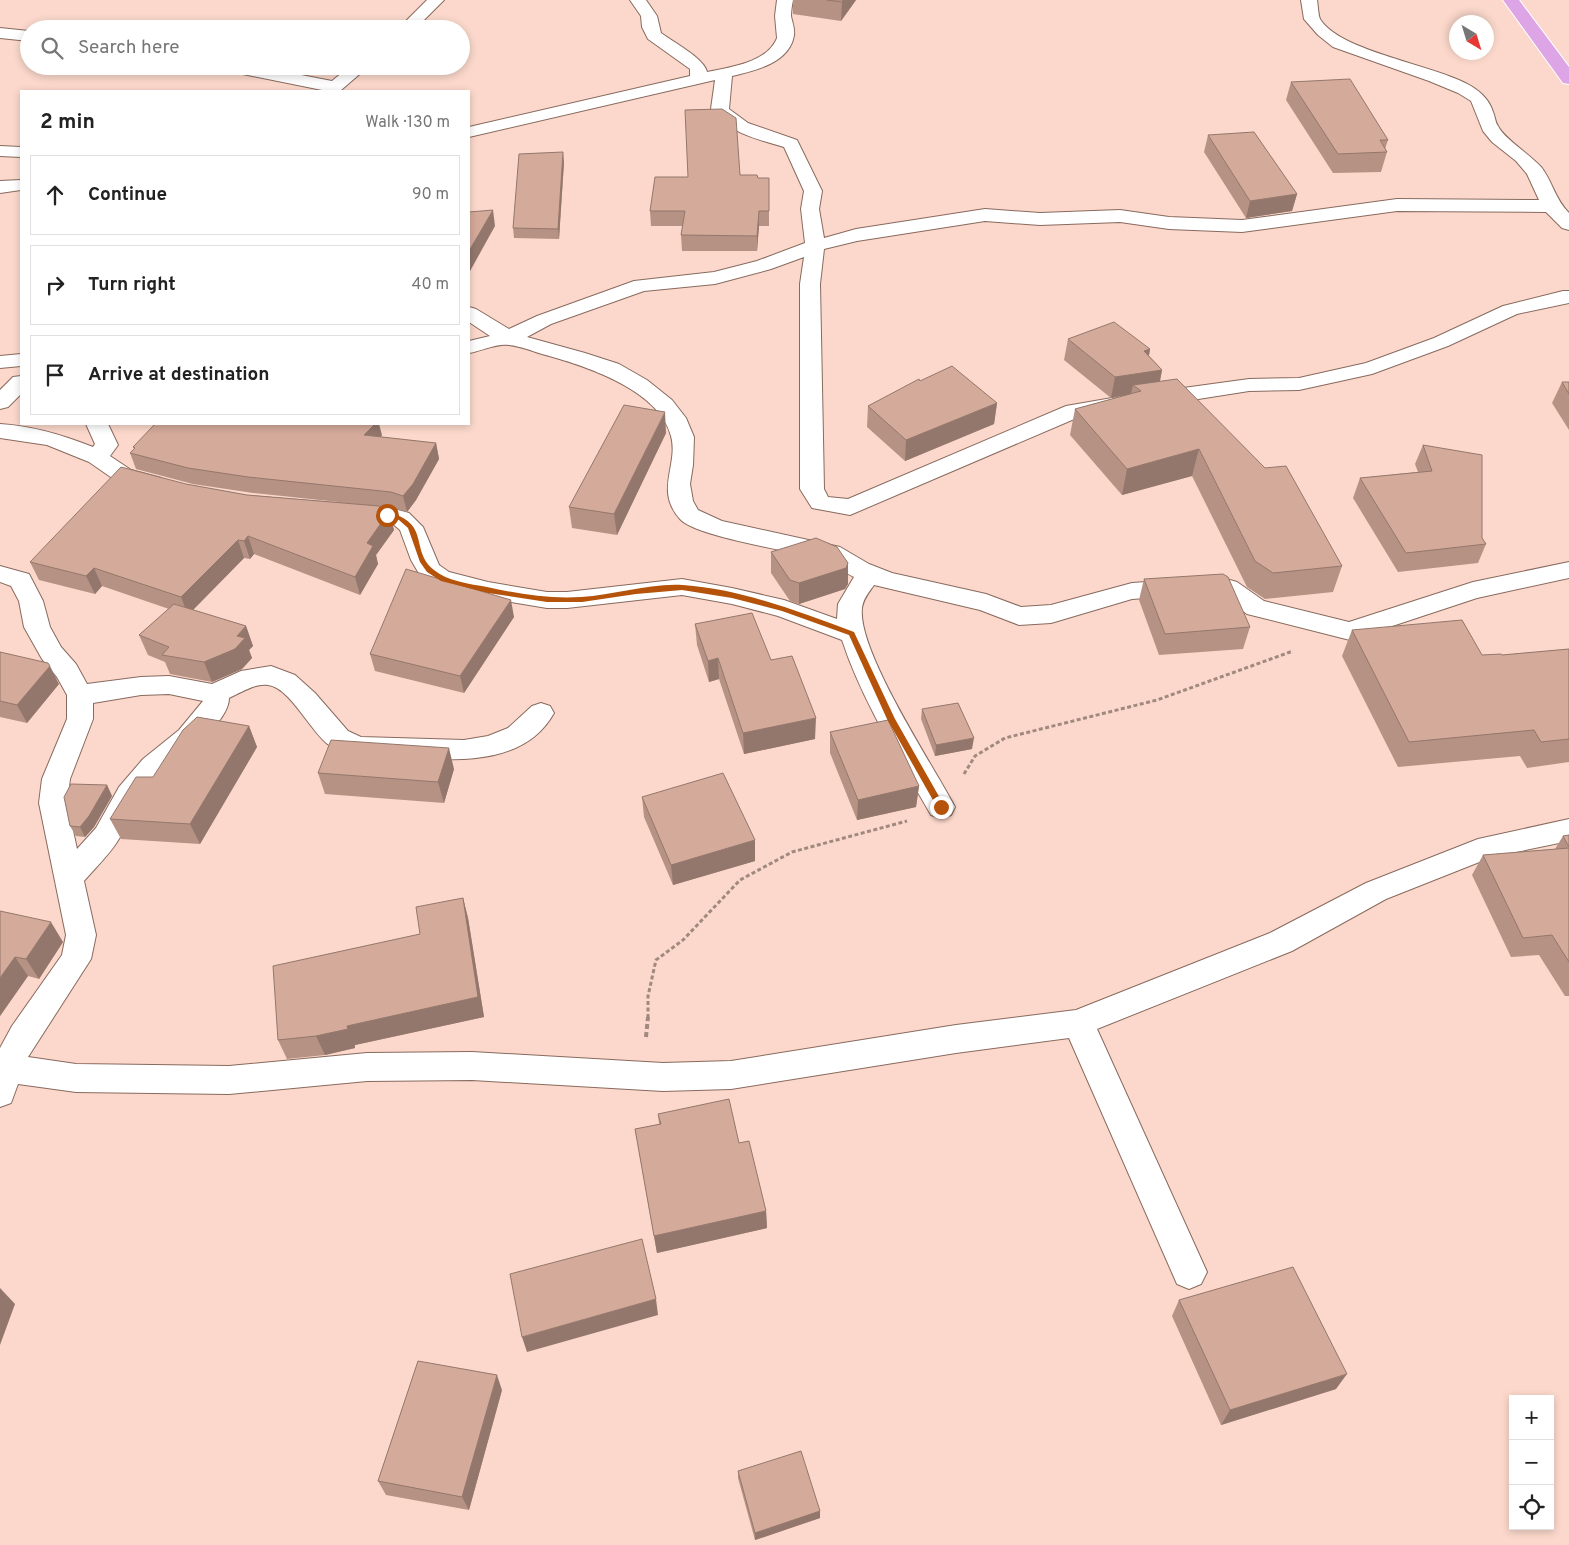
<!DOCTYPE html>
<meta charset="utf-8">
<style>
:root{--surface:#fff;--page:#f2f2f2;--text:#222;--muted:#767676;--line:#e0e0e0}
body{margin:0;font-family:Overpass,sans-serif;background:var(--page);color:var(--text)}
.controls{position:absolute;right:15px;bottom:15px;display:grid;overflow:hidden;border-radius:0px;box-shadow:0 2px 8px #0003}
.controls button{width:45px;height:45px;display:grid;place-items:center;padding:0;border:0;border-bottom:1px solid var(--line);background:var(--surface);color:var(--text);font:25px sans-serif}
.compass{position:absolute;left:1449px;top:15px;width:45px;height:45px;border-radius:50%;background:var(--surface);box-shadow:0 2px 8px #0003;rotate:142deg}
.stop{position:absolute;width:15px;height:15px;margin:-11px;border:4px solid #b45309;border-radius:50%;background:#fff}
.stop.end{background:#b45309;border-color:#fff;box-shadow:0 1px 5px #0008}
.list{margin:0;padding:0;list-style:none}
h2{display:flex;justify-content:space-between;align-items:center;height:65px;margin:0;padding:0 20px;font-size:21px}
h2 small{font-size:16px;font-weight:400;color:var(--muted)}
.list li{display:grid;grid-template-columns:32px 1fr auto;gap:15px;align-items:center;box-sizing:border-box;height:80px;margin:0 10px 10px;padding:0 10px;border:1px solid var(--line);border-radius:0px}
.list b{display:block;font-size:19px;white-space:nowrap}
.list em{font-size:16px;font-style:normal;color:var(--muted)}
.icon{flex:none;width:28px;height:28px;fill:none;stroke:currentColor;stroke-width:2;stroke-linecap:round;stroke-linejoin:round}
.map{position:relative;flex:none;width:1569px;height:1545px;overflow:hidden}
.search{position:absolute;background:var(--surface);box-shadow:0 2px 8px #0003;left:20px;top:20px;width:450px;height:55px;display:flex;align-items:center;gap:12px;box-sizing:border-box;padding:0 18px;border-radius:28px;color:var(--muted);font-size:19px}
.panel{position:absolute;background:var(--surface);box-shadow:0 2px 8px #0003;left:20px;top:90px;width:450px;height:335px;border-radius:0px}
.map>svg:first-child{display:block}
</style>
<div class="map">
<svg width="1569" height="1545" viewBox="0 0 1569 1545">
<rect width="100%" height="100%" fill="#fbd8cb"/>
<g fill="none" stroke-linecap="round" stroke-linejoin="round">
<g stroke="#886a5e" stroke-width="2">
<path id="minor" d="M427,0H444L415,29H398Z
M630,0H646L657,16L661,33C672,41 705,59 707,72C730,67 767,63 777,38L775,16L777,0H793C792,5 791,11 791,16C792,22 795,28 794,35C790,63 754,71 732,76L729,109L748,123L797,140L822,191L819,209L824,238L856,229L985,209L1040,213L1120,210L1169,217L1242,220L1397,199L1539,200L1527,174L1516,161L1492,142L1483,131L1471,101L1458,93L1429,81L1333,47L1318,35L1304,19L1301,0H1317C1318,5 1318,14 1320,19C1340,52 1436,65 1471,86C1481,92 1490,101 1493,112C1495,116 1495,122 1498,126C1504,139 1530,154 1542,168C1553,183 1555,199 1569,213V230L1562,228L1546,212L1397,211L1242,232L1169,229L1120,222L1040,225L985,221L857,241L824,249L820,284L824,489L828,497L848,499L1066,406L1112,398L1120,400L1123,405L1120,410L1079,417L850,515L812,508L800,489V284L804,257L771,269L715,284L644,291L551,324L527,337L585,353L619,364L647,380L672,400L686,418L694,437L693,465L690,484L693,501L698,510L722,521L840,547L869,564L892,573L986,594L1021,607L1051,605L1132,583L1219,577L1237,582L1264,601L1349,622L1473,582L1569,562V578L1477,598L1350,640L1247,614L1218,593L1132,599L1051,623L1019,625L980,610L874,585C869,592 863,599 862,608C857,651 933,765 955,807L951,815L941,818L931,815C899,759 862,701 842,640L778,616L732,604L682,595L567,608H547L488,598L432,584L421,577L411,560L400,530L393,524L345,517L341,512L345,507L353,504L387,507L409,513L423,527L439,565L449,572L488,582L547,592H567L682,579L732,588L784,600L837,619L838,604L854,577C843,572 833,562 821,559C793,551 696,537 680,519C654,490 679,465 671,436C659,389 583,365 542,354C532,351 520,346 509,345C497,343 481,351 469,353V341L490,336L469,322V307L476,309L509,329L537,316L634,281L714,272L757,261L805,243L801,209L804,191L784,147C757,139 728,133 711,109L715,80L469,137V127L690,76V69L648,39L642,27L641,16Z
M0,28L29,31V41L0,38Z
M220,66H255L332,81L350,66H369L340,91H322V90L228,71L222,70Z
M0,146L21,147V157L0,156Z
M21,180V190L0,193V181Z
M1563,291H1569V303L1517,314L1448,346L1372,374L1299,390L1249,391L1154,406L1146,404L1143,399L1146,394L1154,392L1249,379L1299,378L1366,363L1434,338L1503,306Z
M21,354V366L0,368V356Z
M21,376V394L8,407L0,409V390L13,377Z
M0,424C33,426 63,435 93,447L95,444L86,424H108L118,445L110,456L131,470L161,478L165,483L161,488L153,490L115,480L89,462L47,445L0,438Z
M0,566L29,574L43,601L50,627L61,647L76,664L87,684L141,677L169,676L212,684L241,671L271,666L295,675L315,693L348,731L361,737L464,740L488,736L508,728L532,706L541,703L550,706L554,713C524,767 455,760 403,758C378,758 351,760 329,745C312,734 290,687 268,685C255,683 240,693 229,698C229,723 182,756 164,772C143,792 132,819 117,842C108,856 95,868 84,881L96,935L91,959L28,1057L76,1064L229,1066L367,1053L472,1052L663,1063L731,1061L956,1025L1076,1010L1270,933L1366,883L1478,839L1569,819V841L1492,857L1386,899L1292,951L1097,1029L1207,1272L1201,1284L1189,1289L1177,1284L1069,1038L956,1053L731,1089L663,1091L472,1080L367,1081L229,1094L76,1092L18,1084L11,1103L0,1107V1048L12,1026L62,955L66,935L39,803L42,779L67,719V695L57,677L42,659L24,627L19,601L11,586L0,582ZM169,694L203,701L179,730L143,759L119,787L96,828L77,849L67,803L70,779L93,719V703L141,695Z"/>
</g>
<g stroke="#fff" stroke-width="2">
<path id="major" d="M1503,0H1519L1569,67V84L1563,83Z"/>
</g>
<path stroke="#a1897f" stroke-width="3" stroke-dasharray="4 2.5" stroke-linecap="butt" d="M964,774L975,756L1005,738L1157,700L1293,651
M648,1018V996L656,960L683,940L740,880L792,852L907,821"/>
<path stroke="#a1897f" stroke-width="4" stroke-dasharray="5 3" stroke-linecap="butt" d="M646,1037L648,1017"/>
<use href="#minor" fill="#fff" fill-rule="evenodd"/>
<use href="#major" fill="#dda5e5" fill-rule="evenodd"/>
</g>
<path fill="#b69284" d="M793,0H856L841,21L793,14Z
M1291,82L1388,140L1385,149L1387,152L1381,172L1333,173L1286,100Z
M1208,135L1297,194L1292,211L1246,218L1204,152Z
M564,162L559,239L514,238L513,228Z
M740,175L758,178H769V226H759L757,251H682L681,235L683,226H651L650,211L688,177Z
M1068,339L1150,349L1149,356L1162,370L1160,381L1342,566L1333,592L1265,599L1247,587L1192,476L1122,495L1070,435L1075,409L1127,395L1111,398L1064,360Z
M920,381L997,403L994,424L905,461L867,427L868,406Z
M1562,382H1569V430L1552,403Z
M666,433L617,535L572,528L569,507Z
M382,435L381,437L436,443L439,459L416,500L407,512L395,508L380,507L389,512L394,530L376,555L378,564L360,595L254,554L250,559L244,558L193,610L246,626L253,646L249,650L252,658L242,669L212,682L170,674L165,662L148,655L139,635L169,609L102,586L95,594L39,580L30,562L186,484L247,495L348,503L253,493L193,484L136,469L130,453L134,449L133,447Z
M1423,445L1486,544L1478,563L1398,572L1353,498L1360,478L1418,472L1415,464Z
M771,552L848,563V584L845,589L799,604L790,601L771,573Z
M1144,579L1250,627L1243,649L1159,655L1139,600Z
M514,617L464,693L375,671L370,654Z
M695,624L771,660L815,739L744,754L719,679L709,682L697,645Z
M1352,630L1482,655H1502L1569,649V762L1527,768L1520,756L1398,767L1342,656Z
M0,652L59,684L27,723L0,717Z
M922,709L972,749L935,756L921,719Z
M249,726L257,747L200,844L121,839L110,819L153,777Z
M830,732L919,786L916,807L857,820L830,753Z
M454,769L444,803L325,794L318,773Z
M107,785L112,796L94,827L85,837L76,836L70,826Z
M642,797L755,861L673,885L644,817Z
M1569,835V996H1565L1539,955L1511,957L1472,875L1483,855L1555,849L1563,836Z
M463,898L468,918L484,1017L355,1045V1048L325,1055L287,1059L278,1040L420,934Z
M0,911L63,942L39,979L28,976L0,1016Z
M658,1114L739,1143L766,1211L767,1228L657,1253L635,1129L659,1124Z
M1179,1300L1336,1389L1221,1425L1172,1316Z
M502,1390L469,1510L386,1495L378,1481Z
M738,1471L820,1511V1518L755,1540L738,1478Z"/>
<path fill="#94776c" d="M843,0H856L841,21L842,2Z
M563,152L564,162L559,239L558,229Z
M1297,194L1292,211L1246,218L1250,201Z
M493,210L495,226L469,273V251Z
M759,211V226L757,251V236Z
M1150,349L1146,370L1144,351Z
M1162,370L1158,391L1133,385L1131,394L1111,398L1115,377Z
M997,403L994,424L905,461L906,440Z
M665,412L666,433L617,535L614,514Z
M375,424H379L382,435L368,451L364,435Z
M436,443L439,459L416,500L407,512L403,496Z
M1199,449L1192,476L1122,495L1127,469Z
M389,512L394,530L376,555L378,564L360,595L355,577L367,543Z
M248,536L254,554L250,559L244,541Z
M238,540L244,558L188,615L181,597Z
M848,563V584L845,589L799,604V583Z
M94,568L102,586L95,594L86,576Z
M511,600L514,617L464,693L460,676Z
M246,626L253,646L249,650L252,658L242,669L212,682L204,662L237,636Z
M718,658L719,679L709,682L708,661Z
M50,666L59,684L27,723L17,705Z
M816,718L815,739L744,754L743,733Z
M249,726L257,747L200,844L190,824Z
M974,738L972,749L935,756L936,745Z
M449,748L454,769L444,803L438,782Z
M107,785L112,796L94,827L85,837L80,827Z
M919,786L916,807L857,820L858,800Z
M755,840V861L673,885L671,865Z
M463,898L468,918L484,1017L355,1045V1048L325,1055L316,1036L347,1026Z
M51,922L63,942L39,979L26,959Z
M15,957L28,976L0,1016V978Z
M766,1211L767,1228L657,1253L654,1236Z
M0,1288L15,1304L0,1345Z
M656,1299L658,1315L527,1352L522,1337Z
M1347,1374L1336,1389L1221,1425L1230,1410Z
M497,1375L502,1390L469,1510L462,1497Z
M820,1511V1518L755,1540V1533Z"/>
<path fill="#d4aa9a" stroke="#94776c" d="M827,0H843L842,2Z
M1350,79L1388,140H1380L1387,152L1338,154L1291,82Z
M722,109L736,118L740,175H757L758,178H769V211H759L757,236L681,235L685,211H650L655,177H688L685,110Z
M1254,132L1297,194L1250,201L1208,135Z
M563,152L558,229L513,228L519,154Z
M493,210L469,251V212Z
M1114,322L1150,349L1144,351L1162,370L1115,377L1068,339Z
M952,366L997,403L906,440L868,406L919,379L920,381Z
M1177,379L1265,468L1286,466L1342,566L1273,573L1255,561L1199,449L1127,469L1075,409L1141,391L1133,385Z
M1562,382H1569V394Z
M624,405L665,412L614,514L569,507Z
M155,424H375L364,435L436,443L413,484L403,496L391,492L248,477L188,468L130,453L135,448L133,447Z
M1423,445L1482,455V538L1486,544L1406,553L1360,478L1432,471Z
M121,467L186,484L247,495L379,506L389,512L367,543L373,546L355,577L248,536L244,541L238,540L181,597L94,568L86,576L30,562Z
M816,538L837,547L848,563L846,568L799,583L790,580L771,552Z
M406,569L511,600L460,676L370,654Z
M1223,574L1228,577L1250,627L1165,634L1144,579Z
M174,604L246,626L237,636L245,638L235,649L204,662L162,655L169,647L139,635Z
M752,613L771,660L792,656L816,718L743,733L718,658L708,661L695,624Z
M1462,620L1482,655L1501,654L1502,655L1569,649V739L1541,742L1534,730L1409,742L1352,630Z
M0,652L48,663L50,666L17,705L0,701Z
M958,703L974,738L936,745L922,709Z
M197,717L249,726L190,824L110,819L136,777H153L183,730Z
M888,720L919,786L858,800L830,732Z
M331,740L449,748L438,782L318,773Z
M723,773L755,840L671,865L642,797Z
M71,784L107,785L89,816L80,827L70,826L64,797Z
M1569,835V847L1563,836Z
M1569,848V962L1552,935L1523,938L1483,855Z
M463,898L478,997L347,1026L348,1029L316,1036L278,1040L273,966L420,934L416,907Z
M0,911L51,922L26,959L15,957L0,978Z
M729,1099L739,1143L749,1141L766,1211L654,1236L635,1129L661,1124L658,1114Z
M642,1239L656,1299L522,1337L510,1274Z
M1293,1267L1347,1374L1230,1410L1179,1300Z
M418,1361L497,1375L462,1497L378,1481Z
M801,1451L820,1511L755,1533L738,1471Z"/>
<path fill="#b45309" d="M387,512C432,523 409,550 434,570C447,581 470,584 487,587C518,594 550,599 581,597C615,595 649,583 683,585C742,589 799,612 854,632L895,719L945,807L941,810L938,809L887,719L849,635L782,611L732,598L682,590L636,594L582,602H547L488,593L441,581L427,572L420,562L408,528L399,520L385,516L384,515Z"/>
</svg>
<div class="controls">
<button>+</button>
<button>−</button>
<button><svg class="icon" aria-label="locate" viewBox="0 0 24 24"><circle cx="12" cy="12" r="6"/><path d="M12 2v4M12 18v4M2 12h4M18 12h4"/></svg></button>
</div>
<svg class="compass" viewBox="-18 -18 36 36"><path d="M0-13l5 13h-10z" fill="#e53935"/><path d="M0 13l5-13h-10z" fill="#767676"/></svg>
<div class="stop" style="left:387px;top:515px"></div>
<div class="stop end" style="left:941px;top:807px"></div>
<div class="search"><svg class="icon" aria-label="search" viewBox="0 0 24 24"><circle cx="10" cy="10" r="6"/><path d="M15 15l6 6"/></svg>Search here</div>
<section class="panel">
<h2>2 min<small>Walk · 130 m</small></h2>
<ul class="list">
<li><svg class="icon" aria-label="ahead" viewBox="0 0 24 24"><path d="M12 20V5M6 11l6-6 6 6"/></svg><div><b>Continue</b></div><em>90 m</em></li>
<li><svg class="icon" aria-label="right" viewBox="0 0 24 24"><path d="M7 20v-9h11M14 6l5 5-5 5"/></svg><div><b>Turn right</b></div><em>40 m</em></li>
<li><svg class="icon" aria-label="arrive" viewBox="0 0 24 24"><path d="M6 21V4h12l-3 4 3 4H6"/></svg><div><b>Arrive at destination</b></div></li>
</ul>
</section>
</div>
